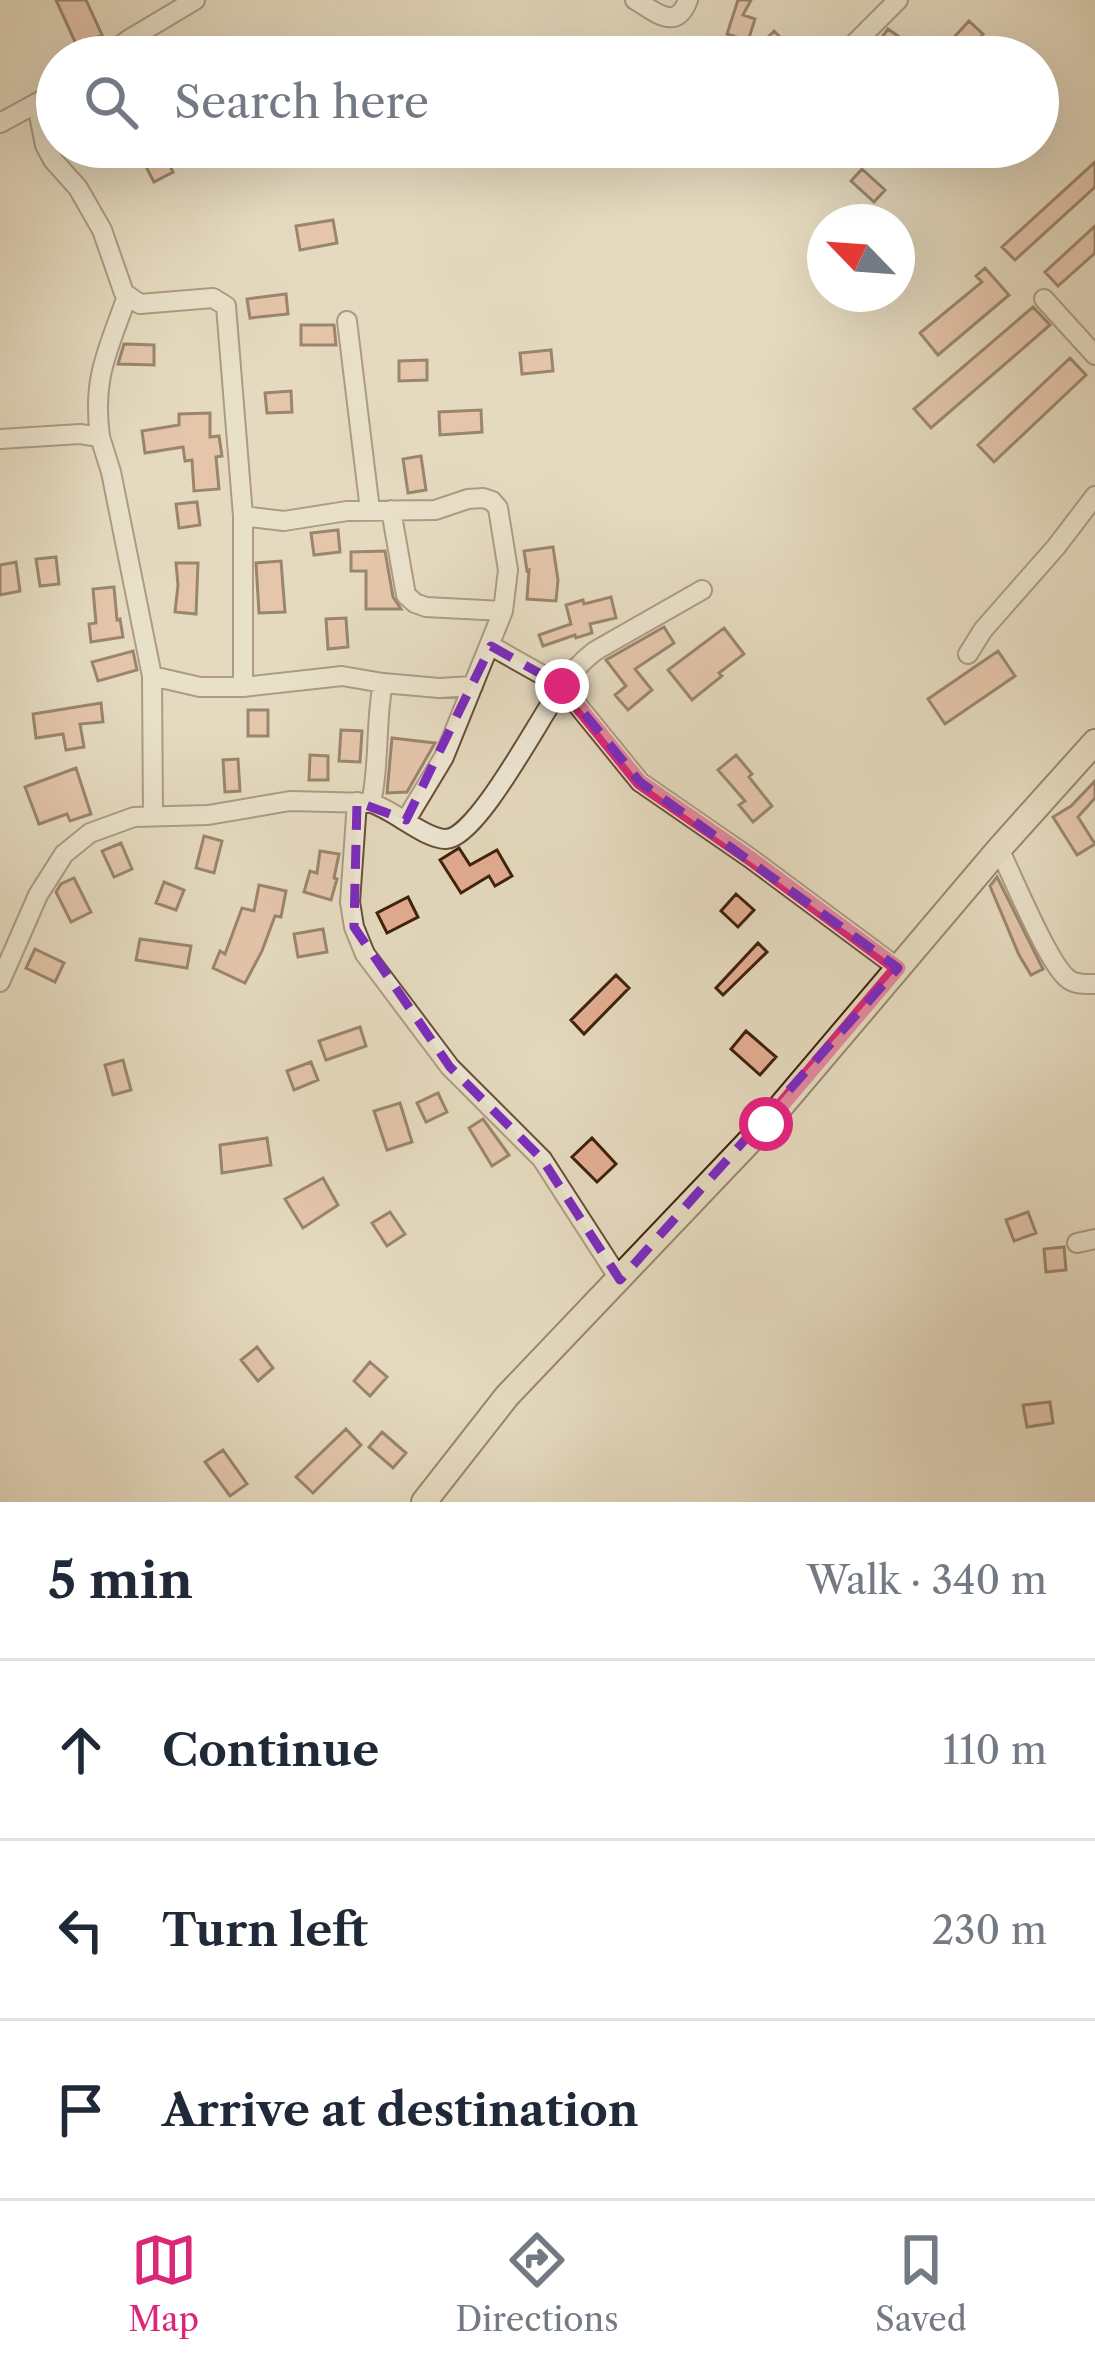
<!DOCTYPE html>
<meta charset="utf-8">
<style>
:root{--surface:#fff;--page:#f2f2f3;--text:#1f2937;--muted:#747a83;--line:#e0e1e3;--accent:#db2777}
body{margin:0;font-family:"Libre Caslon Text",serif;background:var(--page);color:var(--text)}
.compass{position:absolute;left:807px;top:204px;width:108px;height:108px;border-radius:50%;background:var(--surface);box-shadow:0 12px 48px #0002;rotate:295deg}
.stop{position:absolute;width:36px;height:36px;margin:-27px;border:9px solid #db2777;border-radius:50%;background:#fff}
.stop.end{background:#db2777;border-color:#fff;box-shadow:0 3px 12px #0008}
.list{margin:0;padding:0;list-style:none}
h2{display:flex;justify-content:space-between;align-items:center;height:156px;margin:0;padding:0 48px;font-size:51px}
h2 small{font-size:39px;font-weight:400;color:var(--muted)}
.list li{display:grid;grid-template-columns:78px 1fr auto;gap:36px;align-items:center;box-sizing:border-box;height:180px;padding:0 48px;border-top:3px solid var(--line)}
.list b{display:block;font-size:45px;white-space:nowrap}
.list em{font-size:39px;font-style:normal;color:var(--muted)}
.icon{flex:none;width:66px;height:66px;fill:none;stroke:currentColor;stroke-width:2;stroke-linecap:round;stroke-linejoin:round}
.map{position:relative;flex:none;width:1095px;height:1502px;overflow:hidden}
.search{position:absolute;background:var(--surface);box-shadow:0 12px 48px #0002;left:36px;right:36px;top:36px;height:132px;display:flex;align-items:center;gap:30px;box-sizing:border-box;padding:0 42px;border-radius:66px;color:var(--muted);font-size:45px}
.sheet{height:696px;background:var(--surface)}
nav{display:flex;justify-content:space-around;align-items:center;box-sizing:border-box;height:168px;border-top:3px solid var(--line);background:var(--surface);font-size:33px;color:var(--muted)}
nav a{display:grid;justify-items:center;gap:6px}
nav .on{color:var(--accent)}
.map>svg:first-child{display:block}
</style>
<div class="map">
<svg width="1095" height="1502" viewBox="0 0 1095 1502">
<rect width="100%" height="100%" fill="#e5dabf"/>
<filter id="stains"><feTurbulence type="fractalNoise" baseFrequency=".00167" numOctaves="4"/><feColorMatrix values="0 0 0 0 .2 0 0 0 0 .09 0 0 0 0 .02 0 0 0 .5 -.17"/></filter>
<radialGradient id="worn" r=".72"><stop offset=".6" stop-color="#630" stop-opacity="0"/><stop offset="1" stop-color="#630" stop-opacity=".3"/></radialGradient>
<path fill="#e4ad93" stroke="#3e210b" stroke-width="3" d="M56,0H86L102,35L77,46Z
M738,0H751L743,15L755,19L748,41L727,34Z
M969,21L983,34L962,57H936Z
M888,29L928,57H872L881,48L877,44Z
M774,31L800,57H767L758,47Z
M162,150L173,172L154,182L142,159Z
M1095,162V187L1015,260L1002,247Z
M862,169L885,190L874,202L851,181Z
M333,220L337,243L300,250L296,226Z
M1095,226V253L1058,286L1045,272Z
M985,268L1009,295L938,355L920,333L982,282L976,276Z
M286,294L288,314L250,318L247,299Z
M1033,307L1050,325L931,428L914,409Z
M301,325H334L336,345H301Z
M124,344L154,345V365L118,364Z
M551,350L553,371L522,374L520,353Z
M1070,358L1086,375L994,462L978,445Z
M427,360V380L399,381V361Z
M291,391L292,412L267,413L265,393Z
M481,410L482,432L440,435L439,412Z
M210,413V437L219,436L222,456L216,457L219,489L194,491L192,460L185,461L183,447L145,453L142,431L179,425V414Z
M421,456L426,490L408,493L403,459Z
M197,502L200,525L179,528L176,504Z
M338,530L340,552L314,555L311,533Z
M553,547L558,580L556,601L527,599L529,570L527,571L524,551Z
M385,551L393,597L401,609H366V571H351V552Z
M56,557L59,584L40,586L36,559Z
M281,561L285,612L259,613L256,563Z
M16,562L20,591L0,595V565Z
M176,563H198L196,614L175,612L178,585Z
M114,587L117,620L120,619L123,637L91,642L89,624L96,623L93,589Z
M611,597L616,618L590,624L592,633L576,638L575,635L543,646L539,635L571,624L566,605L583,600L584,604Z
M346,618L348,647L328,649L326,619Z
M664,627L674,643L635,669L652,690L628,710L615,695L626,686L606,660Z
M724,628L744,654L719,673L722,676L692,700L668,670Z
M133,651L137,670L98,681L92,662Z
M998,651L1015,676L945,724L928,699Z
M101,703L103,722L80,724L84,747L66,750L63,734L36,738L33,714Z
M248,710H268V736H248Z
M341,730L362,731L360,762L339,761Z
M392,738L435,743L407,792L387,793Z
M310,755L328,756V780H309Z
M736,755L752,774L749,777L772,806L753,822L739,805L745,801L718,770Z
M238,759L240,791L225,792L223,760Z
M76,768L91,814L70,821L67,814L39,824L25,787Z
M1095,781V798L1078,817L1095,844L1077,855L1053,817L1071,806Z
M204,836L222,841L214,873L196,868Z
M121,843L132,869L114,877L102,851Z
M459,848L470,865L497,850L512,876L495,886L489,876L461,893L440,860Z
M320,851L339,854L334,878L337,879L331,900L304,892L310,871L317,873Z
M997,877L1043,969L1031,975L1019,955L990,886Z
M74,878L91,912L71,922L56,892L61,884Z
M164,882L184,890L176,910L156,903Z
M259,885L286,891L281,917L275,916L262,951L245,983L213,968L220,951L225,954L242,908L254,911Z
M736,894L754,910L738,927L721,911Z
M408,897L418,917L387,933L377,913Z
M323,929L327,952L298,957L294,934Z
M140,939L191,946L187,968L136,960Z
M758,943L767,952L723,995L716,988Z
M35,949L64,963L55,982L26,968Z
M616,975L629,988L584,1034L571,1020Z
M360,1027L366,1046L326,1060L319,1041Z
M746,1031L776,1057L760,1075L731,1049Z
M123,1060L131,1090L113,1095L105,1065Z
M311,1062L318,1080L294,1090L287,1071Z
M438,1093L447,1112L426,1122L417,1103Z
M400,1103L412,1142L387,1150L374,1111Z
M483,1119L509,1155L492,1166L469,1128Z
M267,1138L271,1165L222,1173L220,1145Z
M592,1138L616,1164L597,1182L572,1157Z
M323,1178L338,1205L303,1228L285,1199Z
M390,1212L405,1234L387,1246L372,1223Z
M1028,1212L1036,1233L1014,1241L1006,1220Z
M1064,1247L1066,1270L1046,1272L1044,1249Z
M257,1347L273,1368L258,1381L241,1360Z
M370,1362L387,1377L370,1396L354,1381Z
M1050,1402L1053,1423L1027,1427L1023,1405Z
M346,1429L361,1445L313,1493L296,1477Z
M382,1432L406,1453L393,1468L369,1447Z
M223,1450L247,1484L230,1496L205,1462Z"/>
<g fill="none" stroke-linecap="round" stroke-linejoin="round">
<g stroke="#684f38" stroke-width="22">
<path id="minor" d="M635,0C656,12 676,32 688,0
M106,57L128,40L195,0
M841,57L898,0
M37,105L45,145L53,160L78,188L102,230L124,293L140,304L213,298L226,306L243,516V687
M0,123L57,92
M1044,299L1095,355
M347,321L370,510
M100,437C92,377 108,351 127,296
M0,439L80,434L100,437L111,472L152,676L153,816
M391,510L406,595L415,603L426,607L503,611
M243,516L284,521L347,511L435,510L468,499L483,498L492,501L498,508L508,570L503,611L444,757L406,820
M491,646L562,686L640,782L750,858L898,968
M968,654L983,630L1056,547L1095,496
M152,676L200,687H243L342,676L383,683L439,688L473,686
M357,802L350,902L354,927L365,954L450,1067L542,1159L620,1280
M371,803C380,764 375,723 383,683
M999,849C1012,875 1048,963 1067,978C1074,985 1086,984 1095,984
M0,982L38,895L64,854L90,833L134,817L208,815L290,801L371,803C394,810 425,839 446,839C478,838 542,713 563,685C572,672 582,661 595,651L702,590
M1077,1243L1095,1239"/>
</g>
<g stroke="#3e210b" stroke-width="28">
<path id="major" d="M424,1502L507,1396L766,1124L999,849L1095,742"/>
</g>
<use href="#minor" stroke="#eee7d5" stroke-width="18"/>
<use href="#major" stroke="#e5dabf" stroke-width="24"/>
</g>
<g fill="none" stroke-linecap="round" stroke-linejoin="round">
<path stroke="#db2777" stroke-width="15" d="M562,686L640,782L750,858L898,968L766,1124"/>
</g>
<path d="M0 0H1095V1502H0ZM491,646L562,686L640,782L898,968L620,1280L542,1159L450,1067L354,927L357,802L406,820Z" fill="#e5dabf" fill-opacity=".55" fill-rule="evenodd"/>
<path fill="none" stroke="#7b2cbf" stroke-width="9" stroke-dasharray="24 15" stroke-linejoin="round" d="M491,646L562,686L640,782L898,968L620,1280L542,1159L450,1067L354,927L357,802L406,820Z"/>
<rect width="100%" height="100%" filter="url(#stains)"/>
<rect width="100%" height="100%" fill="url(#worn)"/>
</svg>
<svg class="compass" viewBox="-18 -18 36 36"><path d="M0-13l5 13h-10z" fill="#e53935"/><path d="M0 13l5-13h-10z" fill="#747a83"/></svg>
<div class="stop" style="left:766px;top:1124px"></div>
<div class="stop end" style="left:562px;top:686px"></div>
<div class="search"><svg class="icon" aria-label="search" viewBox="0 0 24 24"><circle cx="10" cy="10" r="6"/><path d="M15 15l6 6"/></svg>Search here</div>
</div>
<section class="sheet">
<h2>5 min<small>Walk · 340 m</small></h2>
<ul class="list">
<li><svg class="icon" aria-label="ahead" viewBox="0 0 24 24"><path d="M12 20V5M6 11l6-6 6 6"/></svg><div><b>Continue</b></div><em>110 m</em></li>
<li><svg class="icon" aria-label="left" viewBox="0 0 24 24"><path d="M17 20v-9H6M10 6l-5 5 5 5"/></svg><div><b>Turn left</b></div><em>230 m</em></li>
<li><svg class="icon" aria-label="arrive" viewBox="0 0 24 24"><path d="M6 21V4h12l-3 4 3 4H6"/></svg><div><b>Arrive at destination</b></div></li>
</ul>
</section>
<nav>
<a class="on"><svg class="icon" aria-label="map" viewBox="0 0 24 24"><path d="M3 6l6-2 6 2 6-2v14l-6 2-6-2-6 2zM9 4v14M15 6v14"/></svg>Map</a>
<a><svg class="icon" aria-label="directions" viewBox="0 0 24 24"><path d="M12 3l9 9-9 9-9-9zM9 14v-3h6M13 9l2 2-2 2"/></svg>Directions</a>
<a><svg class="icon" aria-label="saved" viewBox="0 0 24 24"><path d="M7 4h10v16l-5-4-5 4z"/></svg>Saved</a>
</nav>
